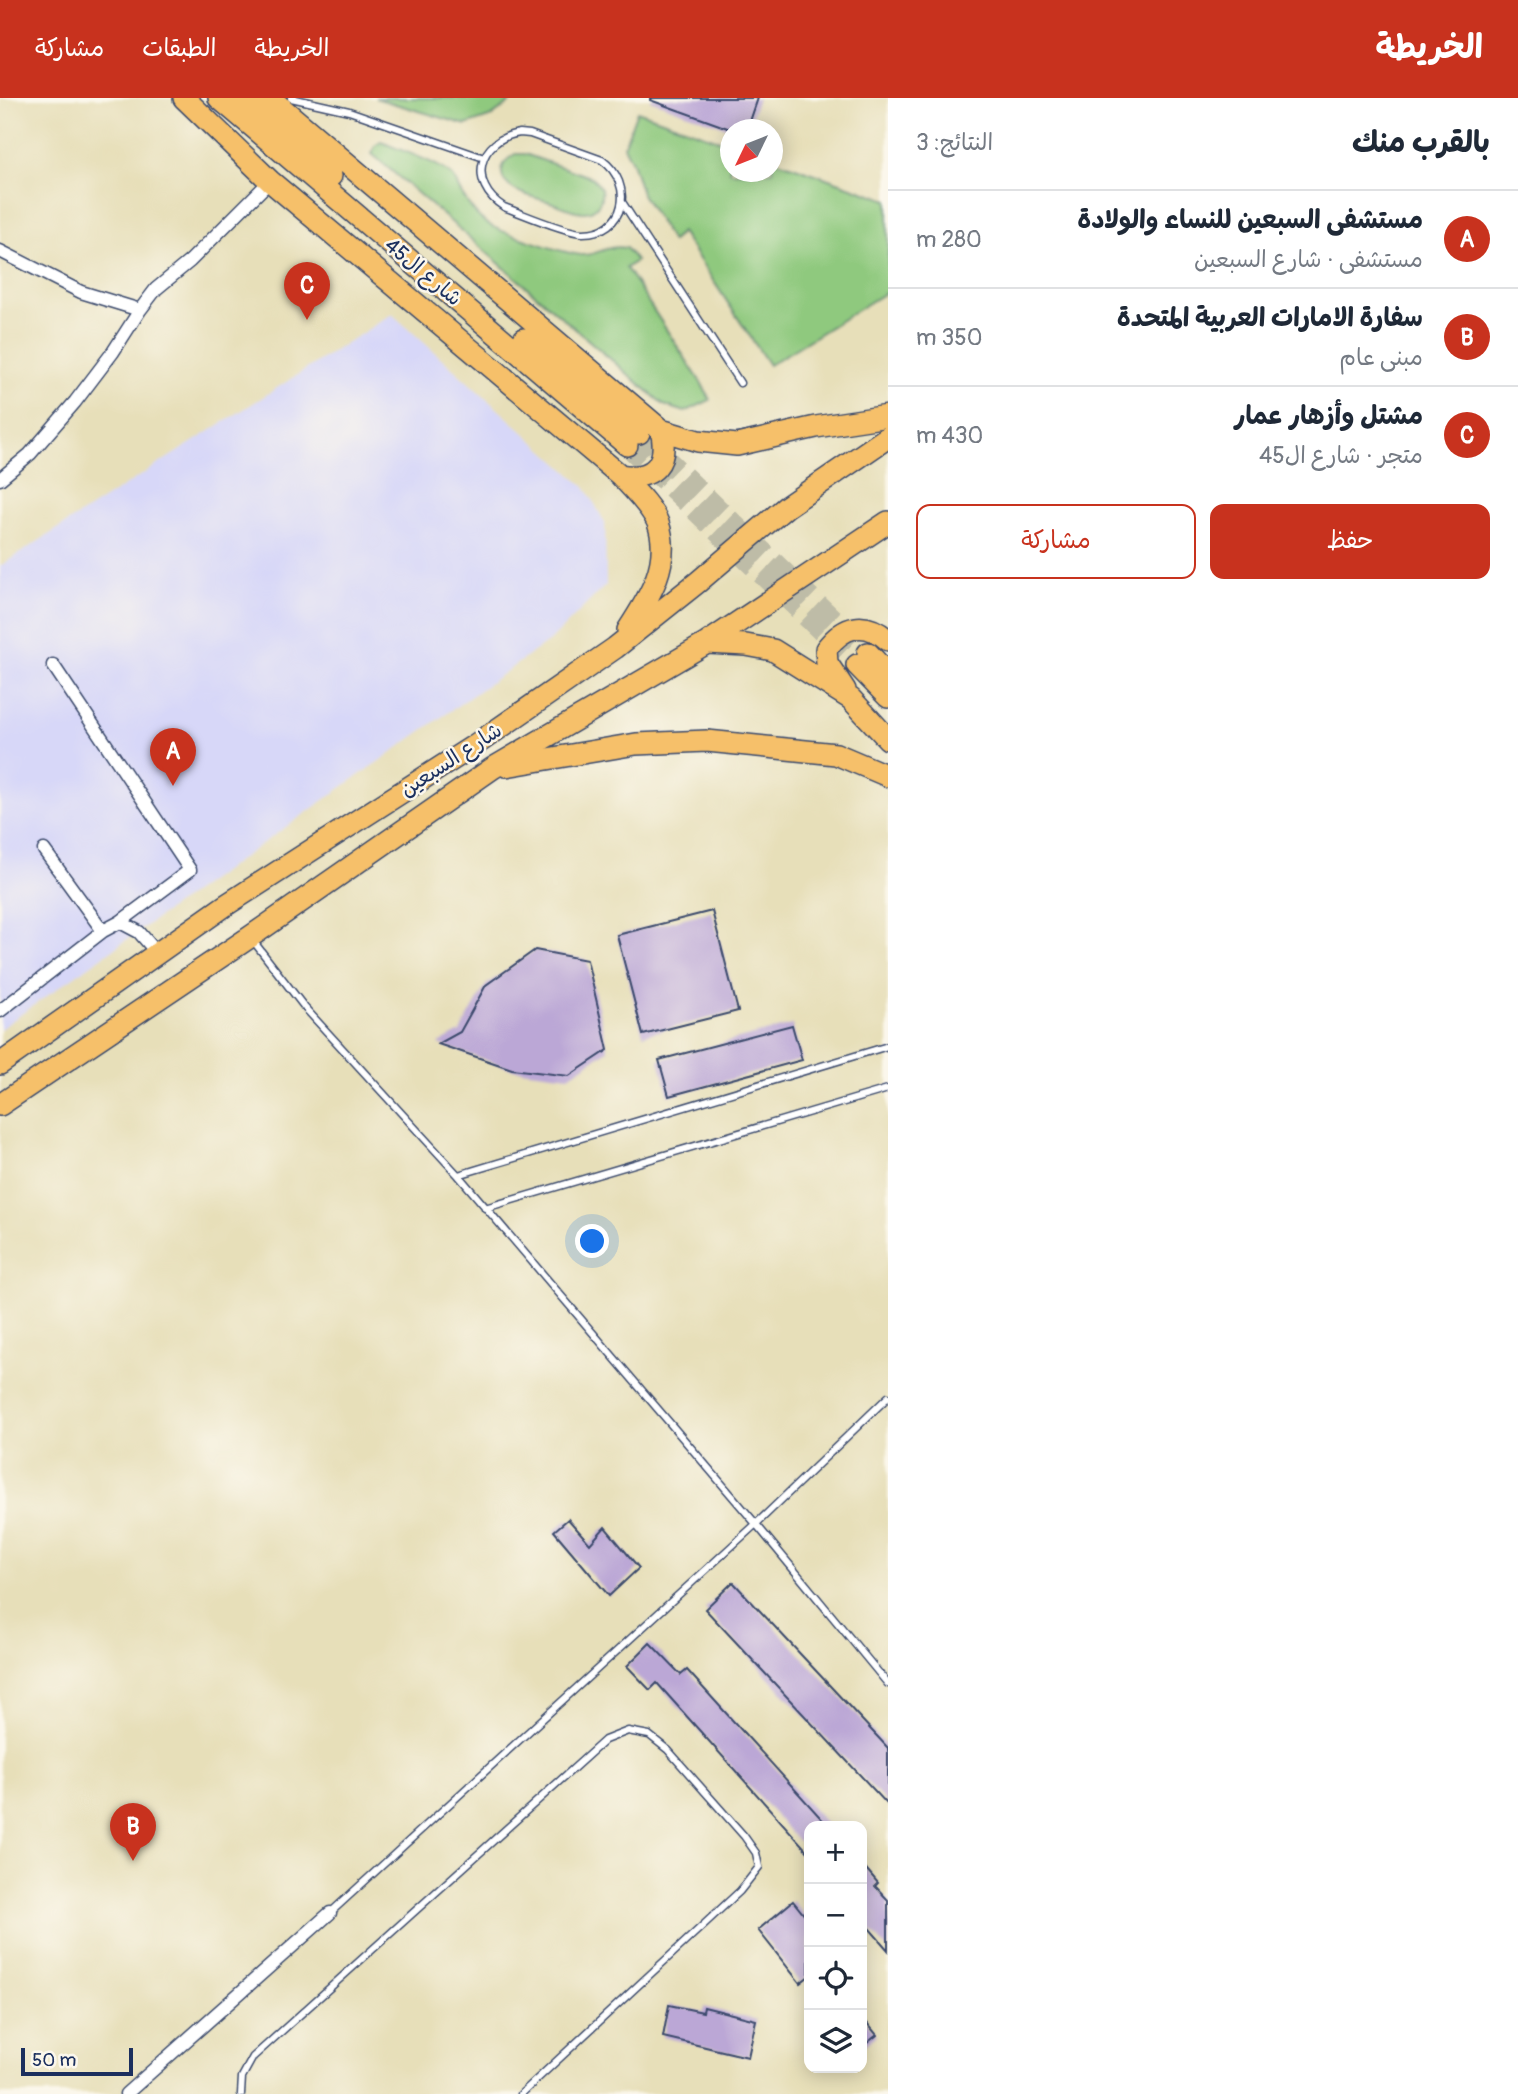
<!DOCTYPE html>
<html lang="ar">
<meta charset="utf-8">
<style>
:root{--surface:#fff;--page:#f2f2f3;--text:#1f2937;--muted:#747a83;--line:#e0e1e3;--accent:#c8321e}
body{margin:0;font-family:Pangolin,"Playpen Sans Arabic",sans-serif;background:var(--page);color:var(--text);direction:rtl}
.controls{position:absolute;right:21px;bottom:21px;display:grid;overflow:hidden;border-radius:14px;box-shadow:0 4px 18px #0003}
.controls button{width:63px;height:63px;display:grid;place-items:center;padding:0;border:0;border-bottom:2px solid var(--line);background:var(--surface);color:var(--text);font:35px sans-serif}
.compass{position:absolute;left:720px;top:21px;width:63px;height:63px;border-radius:50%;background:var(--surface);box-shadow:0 4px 18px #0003;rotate:227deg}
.scale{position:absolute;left:21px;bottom:18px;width:112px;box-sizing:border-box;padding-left:7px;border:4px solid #1b2f5e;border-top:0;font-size:19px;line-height:24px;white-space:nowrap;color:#1b2f5e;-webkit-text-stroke:5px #fbf7ec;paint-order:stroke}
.you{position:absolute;left:593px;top:1144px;width:24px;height:24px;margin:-18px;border:5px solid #fff;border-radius:50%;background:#1a73e8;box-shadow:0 0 0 10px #1a73e833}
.badge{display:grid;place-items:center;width:46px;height:46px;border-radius:50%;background:var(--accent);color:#fff;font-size:23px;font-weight:700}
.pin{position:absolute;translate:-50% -58px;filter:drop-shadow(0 2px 4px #0008)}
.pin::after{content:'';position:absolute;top:37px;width:24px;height:21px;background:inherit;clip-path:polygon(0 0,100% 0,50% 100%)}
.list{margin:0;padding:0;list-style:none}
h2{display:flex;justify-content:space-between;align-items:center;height:91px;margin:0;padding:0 28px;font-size:30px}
h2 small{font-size:23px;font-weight:400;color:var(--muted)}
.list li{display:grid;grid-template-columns:46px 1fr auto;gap:21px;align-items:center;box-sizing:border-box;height:98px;padding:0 28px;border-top:2px solid var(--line)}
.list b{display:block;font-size:26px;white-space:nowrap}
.list p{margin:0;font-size:23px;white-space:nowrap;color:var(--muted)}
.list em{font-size:23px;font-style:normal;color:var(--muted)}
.actions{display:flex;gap:14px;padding:21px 28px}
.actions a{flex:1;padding:16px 0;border:2px solid var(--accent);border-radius:14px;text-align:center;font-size:24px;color:var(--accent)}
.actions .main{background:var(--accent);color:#fff}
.icon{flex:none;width:38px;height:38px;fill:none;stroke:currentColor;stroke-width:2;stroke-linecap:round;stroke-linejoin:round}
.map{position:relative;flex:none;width:888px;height:1996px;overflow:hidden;direction:ltr}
header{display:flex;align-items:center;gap:42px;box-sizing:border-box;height:98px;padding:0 35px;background:var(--accent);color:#fff}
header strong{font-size:33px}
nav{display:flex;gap:38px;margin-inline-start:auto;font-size:24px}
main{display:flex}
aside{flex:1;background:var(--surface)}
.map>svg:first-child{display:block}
</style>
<header>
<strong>الخريطة</strong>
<nav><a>الخريطة</a><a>الطبقات</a><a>مشاركة</a></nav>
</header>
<main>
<aside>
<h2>بالقرب منك<small>النتائج: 3</small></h2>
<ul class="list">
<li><span class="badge">A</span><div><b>مستشفى السبعين للنساء والولادة</b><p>مستشفى · شارع السبعين</p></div><em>280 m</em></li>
<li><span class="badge">B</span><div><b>سفارة الامارات العربية المتحدة</b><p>مبنى عام</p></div><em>350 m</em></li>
<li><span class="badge">C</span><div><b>مشتل وأزهار عمار</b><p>متجر · شارع ال45</p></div><em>430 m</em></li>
</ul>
<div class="actions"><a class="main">حفظ</a><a>مشاركة</a></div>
</aside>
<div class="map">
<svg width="888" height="1996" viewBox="0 0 888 1996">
<rect width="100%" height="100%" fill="#fbf7ec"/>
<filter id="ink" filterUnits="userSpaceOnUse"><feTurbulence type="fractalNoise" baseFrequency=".0143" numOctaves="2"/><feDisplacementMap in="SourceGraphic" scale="14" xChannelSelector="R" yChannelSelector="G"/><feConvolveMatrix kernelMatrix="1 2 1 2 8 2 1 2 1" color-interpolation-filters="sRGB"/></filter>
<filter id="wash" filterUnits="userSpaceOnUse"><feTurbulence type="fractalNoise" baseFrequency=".00686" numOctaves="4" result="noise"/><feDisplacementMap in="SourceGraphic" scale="28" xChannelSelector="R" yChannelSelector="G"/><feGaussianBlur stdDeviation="1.57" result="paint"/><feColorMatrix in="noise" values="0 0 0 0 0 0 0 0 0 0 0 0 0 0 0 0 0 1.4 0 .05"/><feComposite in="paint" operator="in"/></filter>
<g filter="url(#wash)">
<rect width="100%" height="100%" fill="#e7dfb9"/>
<path fill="#d7d7f8" d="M392,216L586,390L605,425L606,487L552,541L0,931V468Z"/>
<path fill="#8fc97e" stroke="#557c6e" stroke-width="2" d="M375,0H513L507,7L492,18L466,27Z
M637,13L730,46V74H772L773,61L888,102V193L769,267L681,134L672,144L642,96L632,64L624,48Z
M381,44C398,51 443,66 453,79C457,83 457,89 460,93C467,105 476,119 488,126C500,134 571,158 585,157C602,155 607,147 626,150L636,163L626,170L702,286L710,302L685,314L664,307L372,56L375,48Z
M515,56H525L593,80L601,91C603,102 598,113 585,114C575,115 562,108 553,105C538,100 499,94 502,72C503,64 509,60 515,56Z"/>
<g id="blocks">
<path fill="#bba7d6" d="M650,0H758L747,32H733L650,2Z
M712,813L738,913L643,937L617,837Z
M535,852L587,862L608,952L569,978L512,971L438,946L460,934L486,887Z
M792,927L802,962L669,998L659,962Z
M568,1421L590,1446L605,1429L639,1470L609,1498L554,1433Z
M733,1484L888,1650V1707L705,1511Z
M650,1545L681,1577L687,1572L828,1728H809V1755L657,1585L650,1592L627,1568Z
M862,1766L878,1785L875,1788L888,1802V1852L862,1822Z
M793,1803L809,1823V1878L800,1885L758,1832Z
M669,1907L703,1914L704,1909L756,1922L748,1959L663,1939Z
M862,1919L877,1937L862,1949Z"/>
</g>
</g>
<g filter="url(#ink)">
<use href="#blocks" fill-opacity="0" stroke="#3a496c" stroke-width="2"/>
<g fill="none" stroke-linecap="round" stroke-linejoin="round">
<path stroke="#bebca7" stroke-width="21" stroke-dasharray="21 10" stroke-linecap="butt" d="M639,335L868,555
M627,347L857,567"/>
<g stroke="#3a496c" stroke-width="9">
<path id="service" d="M291,0L349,13L484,60
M520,35L530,36L602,62C635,86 626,136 582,135C564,134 523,116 504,109C467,86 478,41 520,35Z
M622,104L740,285
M251,840L305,910L458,1077L756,1426L888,1586
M458,1077L888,948
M485,1110L888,991
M330,1815L756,1426L888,1299
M241,1996L242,1979L253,1959L605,1642L628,1633L649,1637L668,1652L744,1738L756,1755L759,1769L740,1793L521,1996"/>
</g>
<g stroke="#3a496c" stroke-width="15">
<path id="minor" d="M0,153L81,194L140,212
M0,381L30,356L75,304L113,254L140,212L156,191L190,163L270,83
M44,752L103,833
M120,824L139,834L158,856
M0,913L103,833L120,824L190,772L53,567
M126,1996L330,1815"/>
</g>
<g stroke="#3a496c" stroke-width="24">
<path id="primary" d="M184,0L270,83L620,377C632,390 651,408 658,425C672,464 649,500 628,532
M219,0L627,347
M245,0L331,78
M270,0L661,332L698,343L737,347L816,329L888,318
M524,241L639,335
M620,377C654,383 669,365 661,332
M707,545L746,547L773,552L851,601L888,641
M868,555L888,576
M857,567L888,599
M845,592L827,565L826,551C844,527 865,522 888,542
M506,668L636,646L707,643L836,656L888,678
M0,966L226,807L475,647L615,550L698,484L786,409L888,339
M0,1007L250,839L493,670L707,545L888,424"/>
</g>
<use href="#service" stroke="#fff" stroke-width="6"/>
<use href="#minor" stroke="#fff" stroke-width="12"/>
<use href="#primary" stroke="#f6c06b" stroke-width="21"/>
</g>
</g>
<g text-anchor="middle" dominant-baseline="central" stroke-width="5" stroke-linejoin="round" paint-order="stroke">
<g font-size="21" fill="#1b2f5e" stroke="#fbf7ec">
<text transform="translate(423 174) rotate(40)">شارع ال45</text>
<text transform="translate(451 662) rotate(-33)">شارع السبعين</text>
</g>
</g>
</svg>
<div class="controls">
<button>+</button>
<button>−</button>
<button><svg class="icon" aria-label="locate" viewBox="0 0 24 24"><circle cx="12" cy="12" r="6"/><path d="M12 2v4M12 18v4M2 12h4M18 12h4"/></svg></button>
<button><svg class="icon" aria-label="layers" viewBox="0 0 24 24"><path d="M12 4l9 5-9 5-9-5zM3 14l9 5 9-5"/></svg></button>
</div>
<svg class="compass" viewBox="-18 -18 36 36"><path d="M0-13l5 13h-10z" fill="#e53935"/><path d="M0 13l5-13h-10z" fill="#747a83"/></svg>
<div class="scale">50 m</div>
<div class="you"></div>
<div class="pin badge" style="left:173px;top:688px">A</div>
<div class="pin badge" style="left:133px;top:1763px">B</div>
<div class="pin badge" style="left:307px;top:222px">C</div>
</div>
</main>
